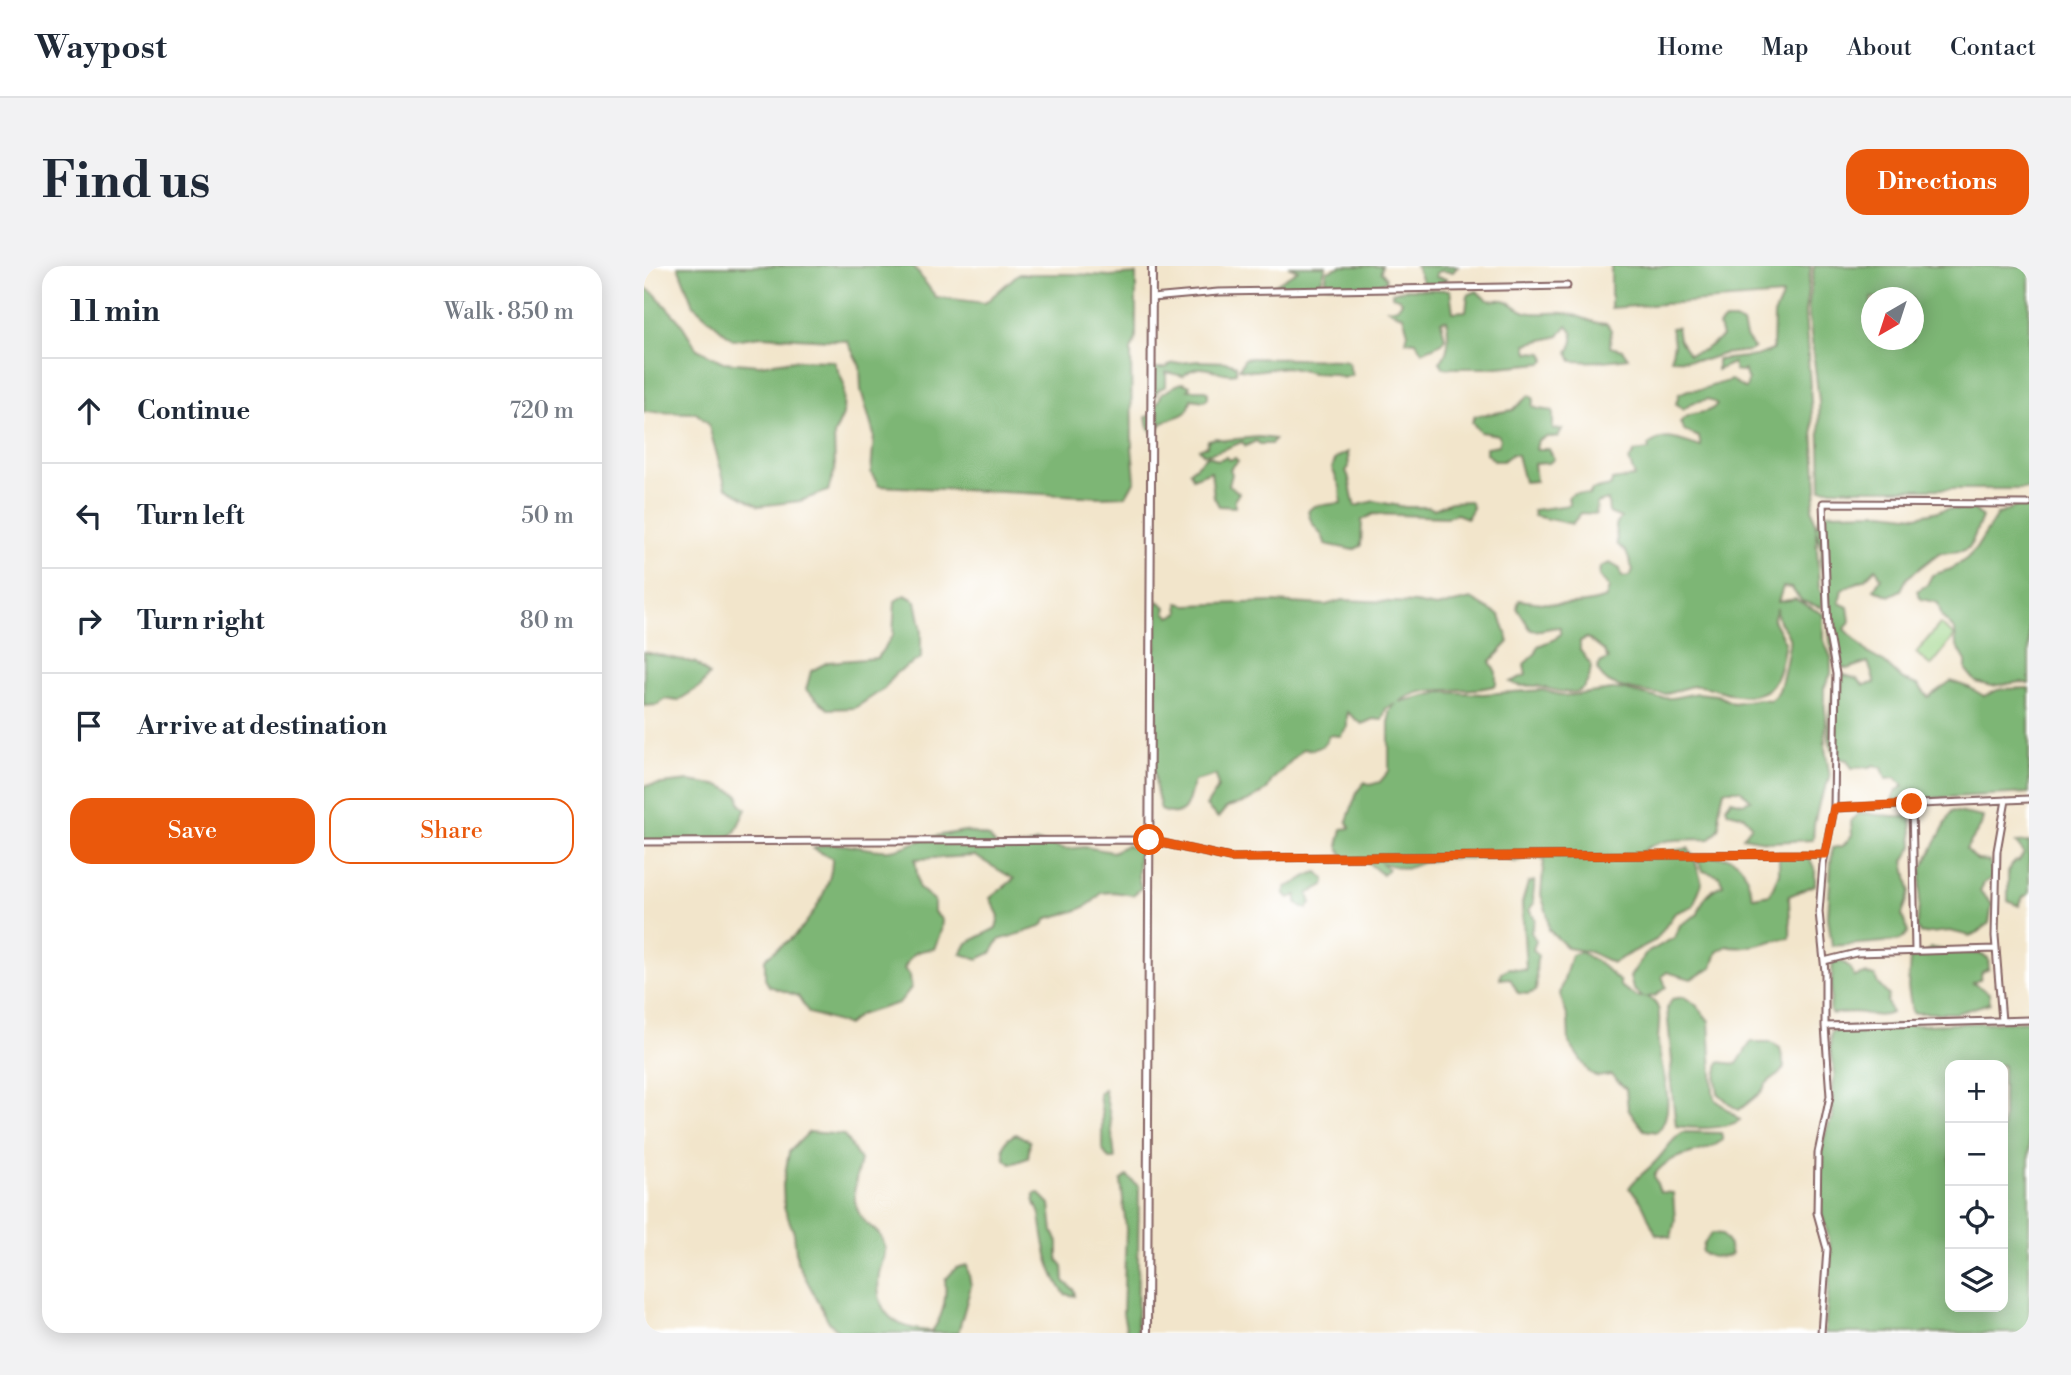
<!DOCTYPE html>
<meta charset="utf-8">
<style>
:root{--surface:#fff;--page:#f2f2f3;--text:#1f2937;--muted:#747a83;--line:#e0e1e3;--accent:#ea580c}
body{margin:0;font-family:"Libre Bodoni",serif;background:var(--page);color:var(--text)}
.controls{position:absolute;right:21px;bottom:21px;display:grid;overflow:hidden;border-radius:14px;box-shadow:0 4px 18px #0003}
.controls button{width:63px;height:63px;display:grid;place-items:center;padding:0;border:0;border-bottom:2px solid var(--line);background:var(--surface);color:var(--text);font:35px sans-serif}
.compass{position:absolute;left:1217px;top:21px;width:63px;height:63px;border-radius:50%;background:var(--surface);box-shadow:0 4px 18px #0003;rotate:219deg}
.stop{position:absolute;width:21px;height:21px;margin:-16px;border:5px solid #ea580c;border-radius:50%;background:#fff}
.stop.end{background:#ea580c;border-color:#fff;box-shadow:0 2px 7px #0008}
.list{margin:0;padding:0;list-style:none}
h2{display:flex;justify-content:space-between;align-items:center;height:91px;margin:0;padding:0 28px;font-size:30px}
h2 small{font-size:23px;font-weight:400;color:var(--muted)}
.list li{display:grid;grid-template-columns:46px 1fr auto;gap:21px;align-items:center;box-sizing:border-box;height:105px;padding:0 28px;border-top:2px solid var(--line)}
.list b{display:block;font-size:26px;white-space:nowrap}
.list em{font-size:23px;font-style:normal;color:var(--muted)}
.actions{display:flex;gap:14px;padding:21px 28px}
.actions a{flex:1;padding:16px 0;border:2px solid var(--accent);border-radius:21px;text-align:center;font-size:24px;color:var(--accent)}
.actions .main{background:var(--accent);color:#fff}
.icon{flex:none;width:38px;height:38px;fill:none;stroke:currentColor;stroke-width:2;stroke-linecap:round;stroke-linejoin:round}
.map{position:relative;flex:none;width:1385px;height:1067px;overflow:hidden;border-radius:21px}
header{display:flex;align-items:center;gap:42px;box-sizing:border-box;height:98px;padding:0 35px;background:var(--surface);border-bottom:2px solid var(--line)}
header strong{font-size:33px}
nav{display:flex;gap:38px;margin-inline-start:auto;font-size:24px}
.intro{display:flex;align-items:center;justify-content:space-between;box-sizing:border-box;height:168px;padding:0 42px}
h1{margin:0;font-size:49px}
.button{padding:18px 32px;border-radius:21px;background:var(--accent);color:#fff;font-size:24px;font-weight:700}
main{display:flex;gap:42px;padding:0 42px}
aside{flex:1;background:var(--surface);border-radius:21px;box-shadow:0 4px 18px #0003}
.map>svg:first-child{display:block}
</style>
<header>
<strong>Waypost</strong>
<nav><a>Home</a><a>Map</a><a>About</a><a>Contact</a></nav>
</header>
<div class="intro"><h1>Find us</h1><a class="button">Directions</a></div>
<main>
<aside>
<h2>11 min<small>Walk · 850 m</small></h2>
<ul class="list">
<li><svg class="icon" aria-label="ahead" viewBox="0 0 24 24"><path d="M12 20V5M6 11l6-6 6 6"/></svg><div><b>Continue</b></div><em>720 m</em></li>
<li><svg class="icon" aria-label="left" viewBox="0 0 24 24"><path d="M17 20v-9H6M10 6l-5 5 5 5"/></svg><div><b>Turn left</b></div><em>50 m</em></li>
<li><svg class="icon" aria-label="right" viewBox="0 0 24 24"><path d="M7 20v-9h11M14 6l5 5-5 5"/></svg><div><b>Turn right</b></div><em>80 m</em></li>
<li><svg class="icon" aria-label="arrive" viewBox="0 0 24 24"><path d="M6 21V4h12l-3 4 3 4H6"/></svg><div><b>Arrive at destination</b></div></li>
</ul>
<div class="actions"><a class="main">Save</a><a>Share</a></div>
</aside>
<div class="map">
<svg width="1385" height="1067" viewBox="0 0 1385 1067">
<rect width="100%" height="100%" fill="#fff"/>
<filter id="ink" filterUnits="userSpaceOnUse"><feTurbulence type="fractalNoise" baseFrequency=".0143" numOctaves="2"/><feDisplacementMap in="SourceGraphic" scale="14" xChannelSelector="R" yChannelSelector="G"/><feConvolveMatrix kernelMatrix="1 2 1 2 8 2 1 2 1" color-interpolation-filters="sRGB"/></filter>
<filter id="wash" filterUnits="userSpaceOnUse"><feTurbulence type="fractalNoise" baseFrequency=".00686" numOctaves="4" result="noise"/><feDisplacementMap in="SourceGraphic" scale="28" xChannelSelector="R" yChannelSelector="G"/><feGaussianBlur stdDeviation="1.57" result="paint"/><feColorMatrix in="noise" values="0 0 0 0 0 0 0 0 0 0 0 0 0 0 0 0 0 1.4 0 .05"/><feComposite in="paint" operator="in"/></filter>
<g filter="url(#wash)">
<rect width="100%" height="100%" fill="#f2e5cb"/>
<path fill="#9cd487" stroke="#737a59" stroke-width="2" d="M1296,358L1311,370L1287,400L1272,387Z"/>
<path fill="#7db674" stroke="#646a50" stroke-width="2" fill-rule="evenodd" d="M34,0H269L292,31L341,37L374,8H430L466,10L492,8V73L487,84L488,181L491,214L482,230L457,231L235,220L227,207L230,169L217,124L216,100L203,75L118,70L89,74L49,39Z
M644,0H682L676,18L628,20L654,4Z
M697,0H738L737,6L742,11V15L734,19H681L683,5Z
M772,0H814L809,6L796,5L792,7V11L802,13L799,17L780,20Z
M967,0H1167L1161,46L1173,223L1168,241L1172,261L1178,247L1239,246L1273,250L1303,243H1322L1331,244L1338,251L1326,281L1318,285L1295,287L1263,312L1257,324L1245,330L1230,323L1237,312L1232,302L1221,313L1198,323L1195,337L1204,341L1206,355L1201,363L1225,388L1241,397L1259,414L1274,419L1284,431L1307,415L1326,422L1340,430L1356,423L1385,422V527L1251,534L1248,533L1252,525L1260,520L1251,512L1242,513L1238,502L1230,499L1226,501L1208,502L1203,494L1193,492C1190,487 1187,482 1186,476C1182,461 1188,422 1194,407L1213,413L1220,419L1231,417L1224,396L1203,403L1192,399L1186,375L1181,316L1177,299L1178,285L1172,264L1175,322L1179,330L1178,342L1158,335L1147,322L1139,321L1134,336L1151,333L1179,348V372L1187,392V408L1180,422V434L1182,454L1181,482L1186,512L1176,533L1170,559L1169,574L1127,576L1099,571L1108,559L1100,550L1084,546L1082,541L1087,534L1099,537L1107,534L1096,524H1080C1079,531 1075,541 1075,548C1077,563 1077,561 1066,573C1042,574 1017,570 998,586C1003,588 1036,584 1044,582L1050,592L1058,617L1049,640L1031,647L1012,674L968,697L946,686L924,682L905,664L903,647L897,629L900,593L887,591L870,596L862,593L801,592L777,597L762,603L738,597L744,603L739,609L723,596L700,592L694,580L698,563L706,562L703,555L714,524L721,516L726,519L736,516L745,505V445L750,439L742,442L738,454L729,453L718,458L703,446V461L696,470L685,469C681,482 672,485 659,483L628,514L623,524L603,536L583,541L574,552L562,540L574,522L572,509L550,515C543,534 546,556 517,544L512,522L510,497L513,432L508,391L512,380L510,342L514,335L522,341L521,346L526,351L535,347L534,337L543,339L629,336L682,339L698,334L771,337L792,341L827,333L856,350L865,376L846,396L852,406V419C821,430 783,415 755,436L798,426L839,428L898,424L921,430L976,423L1014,432H1028L1053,427L1073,429L1089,437L1115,433L1126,434C1129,432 1132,429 1134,426C1137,422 1147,376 1145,372C1140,356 1133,363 1133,342L1129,354L1141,376C1138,390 1136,417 1121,425C1094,438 1076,420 1053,420C1042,419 1032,427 1021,428C1013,429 976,422 968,418C961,415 957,410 953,403L956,397L964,393L960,385L943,372L936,375V384L947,399C944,438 921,426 893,420C883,419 875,422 866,416L882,409L880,398L892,387L894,380L911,373L916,368V361C905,361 898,366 887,364L873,342L875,334C904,338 934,342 962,332L965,321L955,310L956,301L966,297L976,303L978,311L986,310L989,304L982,286L973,278L972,259L977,252L965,247L964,234L953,237L952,248L937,247L928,258L890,250L889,244L926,239L924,232C930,224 936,227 945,229L948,224L967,220L968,214L991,211L985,194L991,186L1005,184L1004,179C1023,165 1038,176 1057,181L1055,171L1041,165L1036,157C1045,142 1063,152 1073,138L1064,133L1048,137L1039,144L1032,138L1035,128L1044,124L1058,123L1087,114L1102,123L1104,115L1100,103L1098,106L1091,105L1089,97L1073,104V94L1112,90L1129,84L1130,49L1139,29L967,42Z
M1170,0H1385V223H1177L1175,135L1164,43ZM1227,32H1269V74H1227Z
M0,21L11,28L37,57L53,83L79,96L115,99L151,94L190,95L200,118L199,149L190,169L191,203L184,225L156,235L115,240L82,221L64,157L52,147L0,146Z
M762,23L806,24L809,46L822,45L824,29L833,25C848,42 850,30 862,35C869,37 874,44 882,46C897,50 911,44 926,48C940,51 948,58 963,58L967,64L966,81L978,84L984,92C966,95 947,96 928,95L924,86C931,76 931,68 923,59L915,70L882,78L884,86L899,87L902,94L898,97L843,102H800L796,96C807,84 804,70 803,54L797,55L801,72L798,77L778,86L772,76L762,75L764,66L759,50L744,43L754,41L758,36L755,32L748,30V27Z
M1081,54H1091L1099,58L1102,71L1110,82L1105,85L1079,88L1061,94L1027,93L1030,77L1027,62L1033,61L1035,73L1045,88L1060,84L1078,71L1075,60Z
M601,92L699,94L704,96L708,109L699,112L689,108L669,107L642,101L610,105L595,103Z
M554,95L583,96L592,99V107C574,112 559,91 539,110L522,106V120L514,124L511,131L508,130L506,110L512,102H522L527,98Z
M539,117L546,120L544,124H561L564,127V132L560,135L547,133C545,151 536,148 522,155C517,157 513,163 509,167L504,161L502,151L509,148L518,127C526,125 530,118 539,117Z
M885,129L890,133L888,140L894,143L909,145V164L918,163L914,171H902L894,174L892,183H905L910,193L905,197L890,198L892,215L880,216L873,189L868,188L859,195H851L842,187V181L854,179L856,173L854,169L836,166L828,156L831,150L869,144Z
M615,171L631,173L627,178H616L612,175L602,180L598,176C583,182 575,186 560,188L555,183L563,180L564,174L572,172L581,174Z
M704,186L705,201L702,205C708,215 706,228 711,240L730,235L761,241H784L790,243L807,236L826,235L829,242L823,252L813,248L802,251L729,248L718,254L717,280L709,284L681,278C679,264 667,263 664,245L670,240L697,237L696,221L688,202L692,192Z
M564,189L574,194L582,191L585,194L591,192L594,195L586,203L588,208L585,219L595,227L591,233V241L575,240L570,231L567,205L549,212L546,205Z
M1376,238L1385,240V418L1377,416L1347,420L1332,416L1322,404V395L1312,378L1311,364L1298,351L1294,337L1277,333L1273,325L1283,319L1288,309L1307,303L1322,293L1331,284L1353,249Z
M261,329L272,335L277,360V392L252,407L241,422L211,442L184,443L162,424L167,405L184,396L233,392L249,369L251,335Z
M0,386L52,397L65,409L57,420L33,435L21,433L13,439L0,440Z
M45,515L78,520L95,529L96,538L102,543L91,566L83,573L0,576V520Z
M1308,545L1339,551L1337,560L1322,583L1333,594L1345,595L1350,611L1340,617L1336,625L1348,638L1345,657L1335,666L1326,670L1306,665L1277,668L1273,662L1278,603Z
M1222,547C1238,551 1251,549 1267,551L1269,580L1260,595L1266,625L1258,649L1264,666C1261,669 1259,672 1256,674C1251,676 1199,679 1188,680L1184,651L1188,582L1199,580L1208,569L1207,555L1215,548Z
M321,565L345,571L354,582L382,580L393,576L422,583L441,581L469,586L482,579L495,585L494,609L497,622L489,629L469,626L457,627C444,645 423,647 404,652L397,661L355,674L347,687L334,693L317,688L323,677L352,662L355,650L346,632L370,613L331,590L271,593L275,622L290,634V646L298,654L297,665L290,683C273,684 267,687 260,703L266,709L267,722L255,737L215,749L203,759L165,747L154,730L125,720L121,713V693C130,684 143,677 152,668C170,650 189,617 188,592L169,583C191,571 221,586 246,584C258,583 271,576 283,572C295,569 308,567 321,565Z
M1385,576V628L1379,631L1375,640L1364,635V606L1369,596L1375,595L1380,587L1372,577Z
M1164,589L1171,604V619L1145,630C1145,645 1147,657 1146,672C1126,673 1102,686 1083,680L1073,686L1068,702L1047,713L1023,706L1018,710L1022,721L1011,730L1003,731C1007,733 1012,737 1014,742C1017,752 1014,765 1014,776C1016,804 1035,843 1013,866L1000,864L984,843L982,823L967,809L953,811L945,806L925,777L924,753L916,728L927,689L937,686L958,699L976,716V720L993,731H998L989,723L986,711L1001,688L1031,671L1036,659L1054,648C1058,634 1064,624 1079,619L1075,610L1059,605L1052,591C1095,590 1097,590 1109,631L1126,628L1135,607V591Z
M674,606L681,613L680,619L664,628L667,637L663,643L653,638V629L645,632L640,627L642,621C655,618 661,608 674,606Z
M890,615C892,623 887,626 890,637L885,644L891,653L887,666L892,675L889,683L894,690C890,702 894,712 892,725L884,728L874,727L866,712L856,713L857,707L865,702L882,704L878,637L884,617Z
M1287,682L1336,688L1344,692L1345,703L1338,706L1336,713L1329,717L1345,727L1346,737L1313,747H1268L1264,721L1266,693L1278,690Z
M1189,693C1201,696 1206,699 1210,711L1221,708L1231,710L1234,718L1245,730L1243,735L1247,747C1237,752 1228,749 1218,747C1209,745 1198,747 1188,748L1186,745Z
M1040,731L1052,739L1065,755L1069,826L1072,834L1096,854C1081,864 1050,863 1032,860L1026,809L1028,796L1023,743L1028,733Z
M1385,755V1067H1181C1182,1038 1188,1008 1186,980C1185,967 1178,955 1177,942C1175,919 1174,870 1189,852L1188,818L1191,807L1186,784L1187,766L1197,762ZM1306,799H1359V1041H1306Z
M1107,776H1126L1136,782L1140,801C1134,812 1132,809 1124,816C1121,818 1120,823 1117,826C1115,828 1098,842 1095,844L1088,840L1074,827L1072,813L1075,796L1093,798Z
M460,823L466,850L471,893H465L458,883V849L455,827Z
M165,866L200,869L216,894C212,913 205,934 218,952C226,963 238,965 241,981C242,989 236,1000 235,1008C230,1048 251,1063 288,1065C299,1050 303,1033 301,1014L312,1002L323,999L327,1020L314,1067H197L185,1056L153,996L150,967L140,941L139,919L145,886Z
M1039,866L1077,867L1079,874C1055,892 1031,882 1010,909L1016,926L1029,927L1031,955L1027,971L1012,968C1002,950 1001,935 985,922C992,911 1002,906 1010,897C1021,887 1026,874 1039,866Z
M372,868L386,875L384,892L367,898L361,893C358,880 359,874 372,868Z
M483,910L495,921L493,1067H483L479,1047L482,963L477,915Z
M395,927L406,938L409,966L414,976V994L419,1000L420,1015L430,1024L431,1030L421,1028C403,1005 400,977 396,949C394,941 389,937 390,928Z
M1068,967L1078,968L1084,977L1087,989C1077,993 1067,992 1058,986L1060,977Z"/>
</g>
<g filter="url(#ink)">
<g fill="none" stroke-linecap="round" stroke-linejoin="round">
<g stroke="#856463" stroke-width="9">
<path id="minor" d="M508,32L574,26L923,20
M1268,538L1271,685
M1190,542L1192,408L1184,364L1179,237L1385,238
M0,576L505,574L586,592L1181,588
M1180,695L1212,687L1352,683
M1358,755L1351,670L1353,585L1362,534
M1181,760L1385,754
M1177,1067L1183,983L1173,947L1174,887L1186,830L1181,760V706L1175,646L1179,598L1190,542L1385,533"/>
</g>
<g stroke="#856463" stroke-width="10">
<path id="tertiary" d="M503,1067L508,0"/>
</g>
<use href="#minor" stroke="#fff" stroke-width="5"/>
<use href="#tertiary" stroke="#fff" stroke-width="6"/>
</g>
</g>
<g fill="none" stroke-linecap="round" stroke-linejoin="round" filter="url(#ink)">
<path stroke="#ea580c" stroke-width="9" d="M505,574L586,592L1181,588L1190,542L1268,538"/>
</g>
</svg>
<div class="controls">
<button>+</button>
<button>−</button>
<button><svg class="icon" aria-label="locate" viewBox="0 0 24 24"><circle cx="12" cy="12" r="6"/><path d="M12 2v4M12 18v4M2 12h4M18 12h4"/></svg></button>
<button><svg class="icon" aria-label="layers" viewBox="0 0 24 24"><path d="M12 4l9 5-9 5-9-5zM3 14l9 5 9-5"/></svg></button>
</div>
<svg class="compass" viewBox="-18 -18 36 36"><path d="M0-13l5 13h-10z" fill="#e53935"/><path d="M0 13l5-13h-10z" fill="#747a83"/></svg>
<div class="stop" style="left:505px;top:574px"></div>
<div class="stop end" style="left:1268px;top:538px"></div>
</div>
</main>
